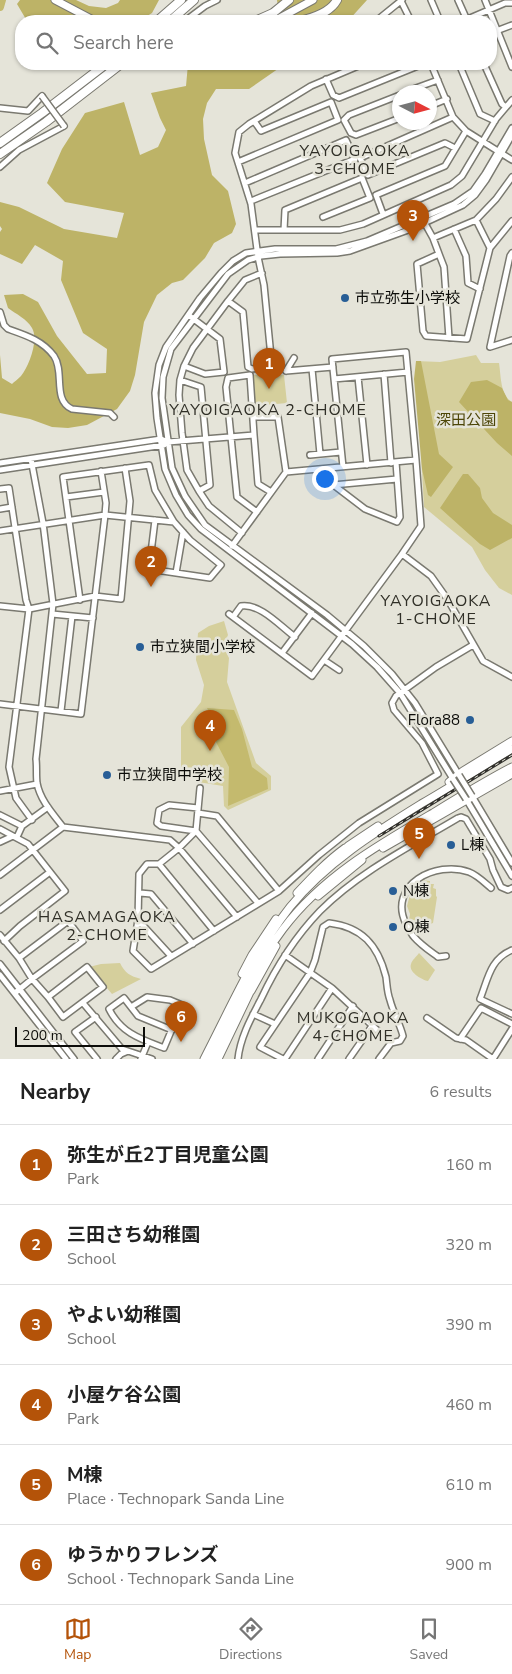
<!DOCTYPE html>
<meta charset="utf-8">
<style>
:root{--surface:#fff;--page:#f6f6f6;--text:#222;--muted:#767676;--line:#e0e0e0;--accent:#b45309}
body{margin:0;font-family:"Nunito Sans","Noto Sans JP",sans-serif;background:var(--page);color:var(--text)}
.compass{position:absolute;left:392px;top:85px;width:45px;height:45px;border-radius:50%;background:var(--surface);box-shadow:0 1px 4px #0004;rotate:96deg}
.scale{position:absolute;left:15px;bottom:12px;width:130px;box-sizing:border-box;padding-left:5px;border:2px solid #0c0c09;border-top:0;font-size:14px;line-height:18px;white-space:nowrap;color:#0c0c09;-webkit-text-stroke:4px #e5e4d9;paint-order:stroke}
.you{position:absolute;left:324px;top:478px;width:18px;height:18px;margin:-12px;border:4px solid #fff;border-radius:50%;background:#1a73e8;box-shadow:0 0 0 8px #1a73e833}
.badge{display:grid;place-items:center;width:32px;height:32px;border-radius:50%;background:var(--accent);color:#fff;font-size:16px;font-weight:700}
.pin{position:absolute;translate:-50% -41px;filter:drop-shadow(0 1px 2px #0008)}
.pin::after{content:'';position:absolute;top:26px;width:18px;height:15px;background:inherit;clip-path:polygon(0 0,100% 0,50% 100%)}
.list{margin:0;padding:0;list-style:none}
h2{display:flex;justify-content:space-between;align-items:center;height:65px;margin:0;padding:0 20px;font-size:21px}
h2 small{font-size:16px;font-weight:400;color:var(--muted)}
.list li{display:grid;grid-template-columns:32px 1fr auto;gap:15px;align-items:center;box-sizing:border-box;height:80px;padding:0 20px;border-top:1px solid var(--line)}
.list b{display:block;font-size:19px;white-space:nowrap}
.list p{margin:0;font-size:16px;white-space:nowrap;color:var(--muted)}
.list em{font-size:16px;font-style:normal;color:var(--muted)}
.icon{flex:none;width:28px;height:28px;fill:none;stroke:currentColor;stroke-width:2;stroke-linecap:round;stroke-linejoin:round}
.map{position:relative;flex:none;width:512px;height:1059px;overflow:hidden}
.search{position:absolute;background:var(--surface);box-shadow:0 1px 4px #0004;left:15px;right:15px;top:15px;height:55px;display:flex;align-items:center;gap:12px;box-sizing:border-box;padding:0 18px;border-radius:20px;color:var(--muted);font-size:19px}
.sheet{height:545px;background:var(--surface)}
nav{display:flex;justify-content:space-around;align-items:center;box-sizing:border-box;height:70px;border-top:1px solid var(--line);background:var(--surface);font-size:14px;color:var(--muted)}
nav a{display:grid;justify-items:center;gap:2px}
nav .on{color:var(--accent)}
.map>svg:first-child{display:block}
</style>
<div class="map">
<svg width="512" height="1059" viewBox="0 0 512 1059">
<rect width="100%" height="100%" fill="#e5e4d9"/>
<path fill="#d5cf9c" d="M476,355L481,363H499C501,375 500,395 512,402V595L499,588L485,570L472,547L424,507L416,361L440,362Z
M272,374L284,375L287,403L255,406L252,375Z
M224,621L228,635L223,646L229,658L227,682L256,763L271,776V790L228,810L224,806L223,786L198,782L181,767V727L201,702L204,685L196,660L198,633L209,626Z
M422,880L430,881V884H434L433,888L436,889V896L437,897L433,923L426,925V929L416,928V925L414,924V920H409L410,914L407,906L412,887H417L418,883L422,884Z
M419,953L435,970L428,981C422,980 408,972 411,964C412,960 417,956 419,953Z
M120,963C125,973 130,976 141,979L112,994L89,967L101,964Z"/>
<path fill="#bdb367" d="M20,0H76L89,6L106,8L118,3L120,0H159L152,13L139,21H27L17,4Z
M277,0H367L348,21H278L279,14Z
M188,64H285L249,89H216L207,103L203,119L204,139L212,175L228,191L236,224L232,233L214,243L205,258L183,280L172,283L157,295L144,322L135,375L130,391L117,409L87,425L68,428L52,427L30,419L0,413V355L2,378L12,384C14,382 18,379 21,376C29,366 39,340 32,328C27,319 16,314 8,308L4,295L23,294L38,302L57,336L87,374L106,373L107,349L83,333L61,280L63,261L35,245L22,264L0,254V232L2,229L0,226V202L19,207L64,229L117,238L124,213L65,202L47,183L62,149L85,113L124,102L140,155L158,147L166,130L160,118L151,93L186,86Z
M416,361H421L439,454L453,467L431,497L428,495L422,469L414,379Z
M487,380L502,388L508,400L512,402V456L497,443L459,402L471,382Z
M463,474H468L480,488L482,498L493,513L512,525V538L490,550L480,544L440,508Z"/>
<path fill="#c4ba6e" d="M207,708L234,710L242,729L252,767L267,778L268,789L228,806L229,767L216,742L215,724Z"/>
<g fill="none" stroke-linecap="round" stroke-linejoin="round">
<path stroke="#c4ba6e" stroke-width="8" d="M0,7L2,0"/>
<g stroke="#7a7970" stroke-width="8">
<path id="minor" d="M431,0L440,21
M458,0L467,20
M485,0L512,67
M401,1L411,21
M185,21L205,6L217,0
M376,21L402,0
M463,21L505,3H512
M491,33L512,25
M431,64L453,117L466,131L512,160
M459,64L480,114L495,121
M484,64L502,104L506,107
M326,79L333,95L339,98L423,64
M405,92L438,80
M400,95L349,115L344,120L351,133L356,135L400,118
M430,106L447,99
M0,108L28,111L42,96
M453,117L360,158L368,175L445,143L455,148
M238,162L338,120L331,102L261,131L254,121
M0,167L19,150L64,126
M245,183L346,140L355,159L251,201
M383,214L376,195L445,166L466,131
M423,220L433,238L439,254
M476,220L490,248
M454,229L466,256L468,283L480,289
M255,230H340L363,224L451,185L462,176L496,119L512,100
M284,230L285,210L362,178L370,198L323,217
M433,238L476,220L496,199L512,177
M512,253L510,256L490,347L512,340
M228,301L243,312L248,367L252,369L272,367L264,285L258,257L251,204L235,153L239,132L249,124L311,86L363,64
M0,312L4,325L8,329C25,335 42,340 54,356C65,372 52,400 72,409L110,413L114,417
M449,338L444,267L439,254L417,264L423,331L426,336L467,339L490,248L512,221
M184,366L205,374L224,372L220,339L191,317
M312,369L320,454
M286,371L333,367
M286,371L294,358
M384,374L391,463
M358,377L367,465
M334,379L408,372
M180,380L201,387L210,485L199,491
M253,417H278L286,472
M254,435L250,375L228,378L226,387L237,497L257,512
M310,455L341,452
M31,459L43,523L53,604L36,759C37,767 36,775 37,783C40,800 53,814 63,827L170,840L179,848L237,917
M0,463L161,439L168,442L254,435L258,484L271,492
M343,467L332,359L406,352L416,460
M325,469L327,480L365,509L397,522L400,517L396,462
M0,470L164,445
M333,485L397,479
M0,489L9,488L26,600L29,609L0,606
M66,497L104,492
M0,509L12,507
M0,531L105,515L174,522L190,540L221,565L210,578L149,569L155,520
M242,533L209,506L199,491L187,470L182,433L179,395L180,380L184,366L193,348L228,301L245,280L262,273
M232,546L286,472L416,460L421,526L402,554
M176,573L183,532
M80,600L63,477L149,465L155,490L174,522
M52,614L93,618
M229,614L312,676L402,554L431,576L448,600L483,661L512,677
M233,617L241,606C260,603 280,626 295,637
M282,653L312,613
M324,660L339,670
M0,704L81,714L105,515L106,503L101,471
M61,711L72,616
M459,775L415,703L392,674L364,646L327,615L205,525L185,496L172,468L162,398L163,377L171,349L228,274L248,260L261,256L280,254L337,253L350,251L411,229L463,205L475,195L486,180L512,135
M453,779L400,693L377,667L352,644L201,529L188,515L176,495L165,469L157,418L155,393L159,365L166,347L200,298L221,273L233,261L246,253L275,249H336L367,241L454,204L473,191L485,174L512,128
M200,788L196,831L179,848L159,864H147L139,874L138,920L133,951L151,969L279,891L319,855L359,823L438,774L422,743L394,710L392,703L396,696L436,667L473,645
M0,791L37,784
M472,796L512,863
M466,799L512,876
M198,808L169,805L159,810L157,823L161,826L196,831L258,903
M198,813L217,816L279,891
M0,815L22,826
M32,820L16,798L9,767L29,609L95,596L121,599L130,501L125,468
M0,829L13,836
M17,837L22,826L48,807
M0,842L13,836L28,844L65,891L20,926L4,941
M159,864L214,931
M0,875L63,827
M140,893L151,894L193,944
M0,910L50,872
M138,920L171,956
M0,935L19,958L32,979L48,997
M512,950C490,959 488,979 480,999L512,1014
M285,955L332,988L391,1043L379,1059
M446,956L438,957C430,951 421,945 414,937C411,934 409,928 406,924C387,885 436,860 469,872C477,875 484,882 491,888
M0,964L74,1059
M87,967L103,987L63,1017L48,997Z
M0,975L66,1059
M15,993L32,979L83,941L68,921L19,958
M83,1003L122,1049L128,1051
M131,1007L147,997L170,1000L182,1005L164,1048C140,1039 121,1033 109,1009L124,998L138,1016L172,1030
M253,1014L275,1024
M96,1017L75,1032L97,1059
M427,1018L456,1038L466,1040L493,1059
M460,1039L481,1008L512,1024
M116,1059L121,1054L128,1051L152,1059
M141,1059L148,1042
M238,1059C240,1038 251,1018 261,999C276,967 295,937 320,911C359,872 411,846 458,818L461,817L466,819L490,859L493,870L501,887L508,890L512,888
M283,1059L260,1047L310,973L315,960L323,927L329,923C362,927 378,945 386,977C387,984 387,992 390,1000C393,1012 400,1024 403,1036L400,1041L391,1043
M285,1059L332,988
M318,1059L353,1006
M349,1059L372,1026
M493,1059L512,1029"/>
</g>
<g stroke="#7a7970" stroke-width="9">
<path id="major" d="M55,0L95,21
M274,21L313,0
M449,782L463,771L512,741
M348,846L378,826
M383,848L512,774
M297,893C312,877 327,861 345,848
M318,896L362,860
M242,974L252,955L276,919
M251,991L276,946
M204,1059C231,1007 254,953 290,907C326,863 374,833 421,804C452,786 482,767 512,749
M211,1059C233,1015 253,969 283,929C322,877 378,845 433,813C459,797 485,781 512,767
M218,1059L252,988"/>
</g>
<g stroke="#7a7970" stroke-width="10">
<path id="highway" d="M157,21L181,0
M170,21L194,0
M255,21L273,13L289,0
M299,21C313,18 330,13 337,0
M0,143L42,113L106,64
M0,154L46,122L121,64"/>
</g>
<use href="#minor" stroke="#fff" stroke-width="5"/>
<use href="#major" stroke="#fff" stroke-width="7"/>
<use href="#highway" stroke="#fff" stroke-width="8"/>
<g stroke="#31302c" stroke-width="3">
<path id="rail" d="M379,836L512,755"/>
</g>
<use href="#rail" stroke="#e5e4d9" stroke-width="1" stroke-dasharray="4" stroke-linecap="butt"/>
<g stroke="#7a7970" stroke-width="8" stroke-linecap="butt">
<path id="minor-bridge" d="M42,96L64,126
M459,775L472,796
M453,779L466,799"/>
</g>
<use href="#minor-bridge" stroke="#fff" stroke-width="5"/>
</g>
<g fill="#285e96" stroke="#e5e4d9" stroke-width="2">
<circle cx="345" cy="298" r="5"/>
<circle cx="140" cy="647" r="5"/>
<circle cx="470" cy="720" r="5"/>
<circle cx="107" cy="775" r="5"/>
<circle cx="451" cy="845" r="5"/>
<circle cx="393" cy="891" r="5"/>
<circle cx="393" cy="927" r="5"/>
</g>
<g text-anchor="middle" dominant-baseline="central" stroke-width="5" stroke-linejoin="round" paint-order="stroke">
<g font-size="15" fill="#0c0c09" stroke="#e5e4d9" text-anchor="start">
<text x="355" y="298">市立弥生小学校</text>
<text x="150" y="647">市立狭間小学校</text>
<text x="460" y="720" text-anchor="end">Flora88</text>
<text x="117" y="775">市立狭間中学校</text>
<text x="461" y="845">L棟</text>
<text x="403" y="891">N棟</text>
<text x="403" y="927">O棟</text>
</g>
<g font-size="15" fill="#4d4608" stroke="#e5e4d9">
<text x="466" y="420">深田公園</text>
</g>
<g font-size="16" letter-spacing="1" fill="#302f27" stroke="#e5e4d9">
<text x="355" y="151">YAYOIGAOKA<tspan x="355" dy="18">3-CHOME</tspan></text>
<text x="268" y="410">YAYOIGAOKA 2-CHOME</text>
<text x="436" y="601">YAYOIGAOKA<tspan x="436" dy="18">1-CHOME</tspan></text>
<text x="107" y="917">HASAMAGAOKA<tspan x="107" dy="18">2-CHOME</tspan></text>
<text x="353" y="1018">MUKOGAOKA<tspan x="353" dy="18">4-CHOME</tspan></text>
</g>
</g>
</svg>
<svg class="compass" viewBox="-18 -18 36 36"><path d="M0-13l5 13h-10z" fill="#e53935"/><path d="M0 13l5-13h-10z" fill="#767676"/></svg>
<div class="scale">200 m</div>
<div class="you"></div>
<div class="pin badge" style="left:269px;top:389px">1</div>
<div class="pin badge" style="left:151px;top:587px">2</div>
<div class="pin badge" style="left:413px;top:241px">3</div>
<div class="pin badge" style="left:210px;top:751px">4</div>
<div class="pin badge" style="left:419px;top:859px">5</div>
<div class="pin badge" style="left:181px;top:1042px">6</div>
<div class="search"><svg class="icon" aria-label="search" viewBox="0 0 24 24"><circle cx="10" cy="10" r="6"/><path d="M15 15l6 6"/></svg>Search here</div>
</div>
<section class="sheet">
<h2>Nearby<small>6 results</small></h2>
<ul class="list">
<li><span class="badge">1</span><div><b>弥生が丘2丁目児童公園</b><p>Park</p></div><em>160 m</em></li>
<li><span class="badge">2</span><div><b>三田さち幼稚園</b><p>School</p></div><em>320 m</em></li>
<li><span class="badge">3</span><div><b>やよい幼稚園</b><p>School</p></div><em>390 m</em></li>
<li><span class="badge">4</span><div><b>小屋ケ谷公園</b><p>Park</p></div><em>460 m</em></li>
<li><span class="badge">5</span><div><b>M棟</b><p>Place · Technopark Sanda Line</p></div><em>610 m</em></li>
<li><span class="badge">6</span><div><b>ゆうかりフレンズ</b><p>School · Technopark Sanda Line</p></div><em>900 m</em></li>
</ul>
</section>
<nav>
<a class="on"><svg class="icon" aria-label="map" viewBox="0 0 24 24"><path d="M3 6l6-2 6 2 6-2v14l-6 2-6-2-6 2zM9 4v14M15 6v14"/></svg>Map</a>
<a><svg class="icon" aria-label="directions" viewBox="0 0 24 24"><path d="M12 3l9 9-9 9-9-9zM9 14v-3h6M13 9l2 2-2 2"/></svg>Directions</a>
<a><svg class="icon" aria-label="saved" viewBox="0 0 24 24"><path d="M7 4h10v16l-5-4-5 4z"/></svg>Saved</a>
</nav>
